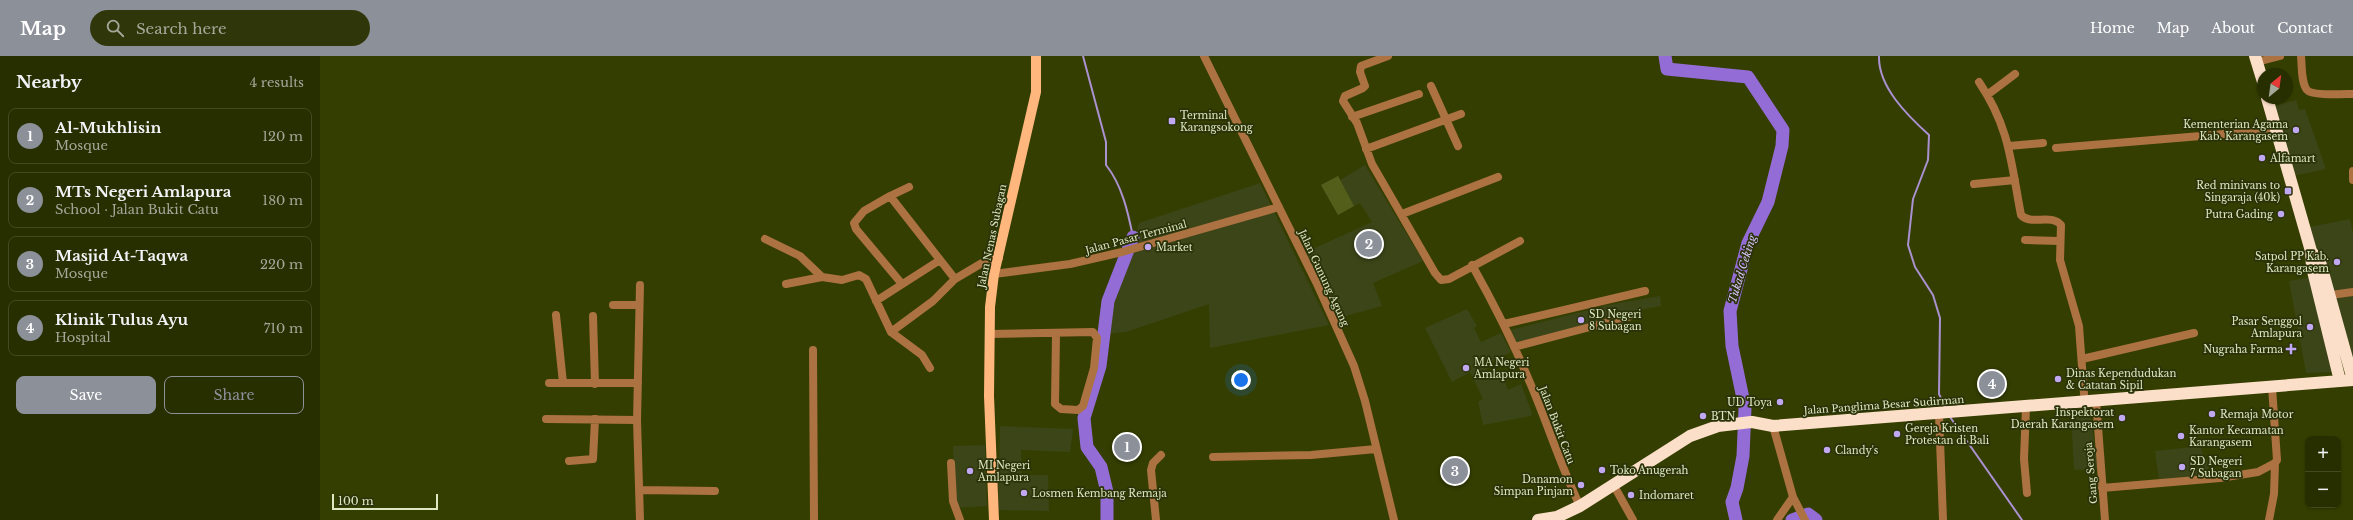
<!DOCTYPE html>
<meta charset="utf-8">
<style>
:root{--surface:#272e00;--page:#2f360a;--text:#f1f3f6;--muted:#a4a899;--line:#434a22;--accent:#8c9099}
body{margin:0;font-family:"Libre Baskerville",serif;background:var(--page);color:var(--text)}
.controls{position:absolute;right:12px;bottom:12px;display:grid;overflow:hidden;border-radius:8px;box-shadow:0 1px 3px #0004}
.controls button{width:36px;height:36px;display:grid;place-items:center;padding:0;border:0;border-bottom:1px solid var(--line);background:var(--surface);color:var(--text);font:20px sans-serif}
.compass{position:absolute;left:1937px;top:12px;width:36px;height:36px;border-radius:50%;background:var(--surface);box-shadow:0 1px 3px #0004;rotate:29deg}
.scale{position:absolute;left:12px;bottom:10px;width:106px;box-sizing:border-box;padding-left:4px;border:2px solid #dde7c1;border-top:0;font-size:11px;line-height:14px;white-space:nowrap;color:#dde7c1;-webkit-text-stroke:3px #2b3209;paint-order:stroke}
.you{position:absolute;left:921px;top:324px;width:14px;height:14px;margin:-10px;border:3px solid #fff;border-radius:50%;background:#1a73e8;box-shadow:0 0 0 6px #1a73e833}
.badge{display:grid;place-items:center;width:26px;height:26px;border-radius:50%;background:var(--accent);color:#fff;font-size:13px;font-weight:700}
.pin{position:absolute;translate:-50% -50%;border:2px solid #fff;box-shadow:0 1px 4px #0006}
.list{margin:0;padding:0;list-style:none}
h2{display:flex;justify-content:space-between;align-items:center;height:52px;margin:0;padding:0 16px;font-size:17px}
h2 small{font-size:13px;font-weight:400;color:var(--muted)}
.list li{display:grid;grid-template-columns:26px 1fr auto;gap:12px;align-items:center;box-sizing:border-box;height:56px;margin:0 8px 8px;padding:0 8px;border:1px solid var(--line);border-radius:8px}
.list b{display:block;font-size:15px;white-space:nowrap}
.list p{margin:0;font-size:13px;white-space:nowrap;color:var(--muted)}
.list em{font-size:13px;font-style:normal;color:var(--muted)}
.actions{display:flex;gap:8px;padding:12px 16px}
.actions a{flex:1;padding:9px 0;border:1px solid var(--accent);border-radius:8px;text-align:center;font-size:14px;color:var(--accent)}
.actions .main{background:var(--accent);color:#fff}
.icon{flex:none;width:22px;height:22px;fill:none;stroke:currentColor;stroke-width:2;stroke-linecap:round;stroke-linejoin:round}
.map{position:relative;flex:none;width:2033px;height:464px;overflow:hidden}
header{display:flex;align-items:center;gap:24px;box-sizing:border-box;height:56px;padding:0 20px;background:var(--accent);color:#fff}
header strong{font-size:19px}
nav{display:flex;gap:22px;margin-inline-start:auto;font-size:14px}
.search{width:280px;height:36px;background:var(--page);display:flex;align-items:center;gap:10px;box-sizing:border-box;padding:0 14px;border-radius:22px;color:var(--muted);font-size:15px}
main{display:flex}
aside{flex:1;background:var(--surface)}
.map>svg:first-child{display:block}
</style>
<header>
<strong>Map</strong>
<div class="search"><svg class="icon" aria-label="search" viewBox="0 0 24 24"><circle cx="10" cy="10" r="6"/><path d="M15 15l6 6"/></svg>Search here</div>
<nav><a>Home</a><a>Map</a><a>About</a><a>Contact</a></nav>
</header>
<main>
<aside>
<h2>Nearby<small>4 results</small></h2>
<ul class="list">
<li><span class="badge">1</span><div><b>Al-Mukhlisin</b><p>Mosque</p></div><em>120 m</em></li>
<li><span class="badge">2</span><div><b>MTs Negeri Amlapura</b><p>School · Jalan Bukit Catu</p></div><em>180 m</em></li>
<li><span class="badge">3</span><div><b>Masjid At-Taqwa</b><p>Mosque</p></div><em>220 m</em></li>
<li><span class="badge">4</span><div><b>Klinik Tulus Ayu</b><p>Hospital</p></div><em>710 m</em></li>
</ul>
<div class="actions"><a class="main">Save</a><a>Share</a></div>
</aside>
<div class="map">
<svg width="2033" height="464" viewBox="0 0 2033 464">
<rect width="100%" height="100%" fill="#343e00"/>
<path fill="#3c4518" d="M1976,44L1979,54L1985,53L2006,113L1973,120L1955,50Z
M1045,109L1103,205L1053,227L1062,250L1015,263L986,196L1052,166L1040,147L1018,159L1001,129L1018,120L1020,124Z
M940,127L1009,269L890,292L889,248L806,276L786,278L791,246L809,208L819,167Z
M2030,163L2033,177V235L2013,237L1989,171Z
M1991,221L2015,316L1986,317L1969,225Z
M2033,238V304L2014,240Z
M1340,240L1341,250L1307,256L1308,261L1194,289L1187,275L1288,249Z
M1147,253L1157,270L1154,272L1161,286L1181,277L1191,296L1165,309L1172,323L1183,320L1188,334L1201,328L1212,357L1211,360L1163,369L1158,346L1163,343L1150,316L1132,326L1105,272Z
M1770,355L1778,413L1754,414L1751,357Z
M680,370L753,373L750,396L701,394L702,419H728L729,455L678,454Z
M665,389L667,450L635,452L633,390Z
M1881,390L1884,404H1887L1889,418L1839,424L1835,395Z"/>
<path fill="#525e1a" d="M1018,120L1034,150L1018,159L1001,129Z"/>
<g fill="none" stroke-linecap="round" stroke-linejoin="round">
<path stroke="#aa91d0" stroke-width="2" d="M763,0L786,86V109C802,129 808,156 813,181
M1559,0C1558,31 1588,60 1609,79L1608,104L1593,143L1588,189L1595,211L1613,239L1620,262L1619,338L1625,351
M1630,361L1702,464"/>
<path stroke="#946cd6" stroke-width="13" d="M1345,0L1347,13L1428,21L1463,74L1462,90L1448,146L1428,187L1410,255L1412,290L1425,352L1423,400L1417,432L1412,446L1416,464
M787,464V436L781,411L767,391L764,362L780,310L788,245L813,181
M1472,464L1488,458L1496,464"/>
<path stroke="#ac7241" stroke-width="8" d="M884,0L998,230L1034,310L1045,345L1074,464
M1068,0L1041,10L1040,16L1045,30L1043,32L1025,40L1023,45L1037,67L1052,108L1115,217L1121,224L1129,223L1200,185
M1981,0C1982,9 1981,27 1987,34C1992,40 2024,38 2033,38
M1937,6L1960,0
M1659,26C1690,72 1691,107 1701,159C1711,170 1731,157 1741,169L1740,204L1759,270L1764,338
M1111,30L1138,90
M1667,39L1695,18
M1032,61L1099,38
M1689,90L1723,87
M1736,92L1917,77L1956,71
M1046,93L1141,58
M2033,115V124
M1654,128L1695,124
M589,131L570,140L635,223L662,207L679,202
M570,140L544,155L534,167L536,173L582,228
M1082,158L1178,121
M445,183L480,200L502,221L522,224L539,219L546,223L571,276L602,299L610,312
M1705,184L1739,185
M1152,209C1174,248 1194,288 1211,329C1228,369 1241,411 1260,450
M674,218L750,208L802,196L959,151
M466,228L502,221
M2011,239L2033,236
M556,245L620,204
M293,249H319
M236,259L243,327
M273,260L275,328
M1184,268L1325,235
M571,276L613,245L635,223
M670,278L773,276L777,282L774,312L763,350L758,354L741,353L735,348L736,278
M1194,291L1308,261
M493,294L494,464
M1762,303L1874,277
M229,327H318
M1776,344L1785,464
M1706,351L1704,403L1707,437
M1619,358L1623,464
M226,363L317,364
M1453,370L1473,441L1485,464
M893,401L991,399L1056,393
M249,405L273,403L275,363
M631,407L633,445L640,464
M1293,428L1313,464
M1782,432L1900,422L1938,416L1955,407
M319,434L395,435
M320,464L317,364L320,229
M836,464L831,414L833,407L841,399
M1457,464L1473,441
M1949,464L1954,438L1955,407L1957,404L1952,331"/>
<path stroke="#ffb77e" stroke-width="10" d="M674,464L669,340L670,251L674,218L716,36V0"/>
<path stroke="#fcdfc9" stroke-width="12" d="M1935,0L1943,26
M1947,42L1991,195L1992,211L2020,325
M1432,366L1453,370L2033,324L2001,209L1991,195
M1218,464L1237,461L1260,450L1370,380L1398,370L1431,366"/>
</g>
<g fill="#c1a8f3" stroke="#2b3209" stroke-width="1.5">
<rect x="848" y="61" width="8" height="8" rx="2"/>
<circle cx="1976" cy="74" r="4"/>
<circle cx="1942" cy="102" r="4"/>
<rect x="1964" y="131" width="8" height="8" rx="2"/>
<circle cx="1961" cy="158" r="4"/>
<circle cx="828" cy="191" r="4"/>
<circle cx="2017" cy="206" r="4"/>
<circle cx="1261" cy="264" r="4"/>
<circle cx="1990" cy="271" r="4"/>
<path d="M1969 287h4v4h4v4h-4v4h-4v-4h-4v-4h4z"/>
<circle cx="1146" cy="312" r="4"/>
<circle cx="1738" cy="323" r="4"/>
<circle cx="1460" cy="346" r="4"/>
<circle cx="1892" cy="358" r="4"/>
<circle cx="1383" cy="360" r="4"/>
<circle cx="1802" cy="362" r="4"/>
<circle cx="1577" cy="378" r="4"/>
<circle cx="1861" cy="380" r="4"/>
<circle cx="1507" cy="394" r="4"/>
<circle cx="1862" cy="411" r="4"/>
<circle cx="1282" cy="414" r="4"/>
<circle cx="650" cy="415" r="4"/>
<circle cx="1261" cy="429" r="4"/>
<circle cx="704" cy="437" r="4"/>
<circle cx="1311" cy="439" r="4"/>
</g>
<g text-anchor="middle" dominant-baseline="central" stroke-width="3.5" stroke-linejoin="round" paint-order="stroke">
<g font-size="10" fill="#dde7c1" stroke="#2b3209" text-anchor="start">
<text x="860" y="59">Terminal<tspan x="860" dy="12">Karangsokong</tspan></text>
<text x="1968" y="68" text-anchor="end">Kementerian Agama<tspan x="1968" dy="12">Kab. Karangasem</tspan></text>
<text x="1950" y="102">Alfamart</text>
<text x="1960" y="129" text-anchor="end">Red minivans to<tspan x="1960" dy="12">Singaraja (40k)</tspan></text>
<text x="1953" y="158" text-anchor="end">Putra Gading</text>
<text x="836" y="191">Market</text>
<text x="2009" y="200" text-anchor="end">Satpol PP Kab.<tspan x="2009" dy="12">Karangasem</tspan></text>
<text x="1269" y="258">SD Negeri<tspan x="1269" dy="12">8 Subagan</tspan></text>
<text x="1982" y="265" text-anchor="end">Pasar Senggol<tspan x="1982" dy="12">Amlapura</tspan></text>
<text x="1963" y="293" text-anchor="end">Nugraha Farma</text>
<text x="1154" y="306">MA Negeri<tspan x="1154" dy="12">Amlapura</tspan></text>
<text x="1746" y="317">Dinas Kependudukan<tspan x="1746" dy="12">&amp; Catatan Sipil</tspan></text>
<text x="1452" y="346" text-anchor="end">UD Toya</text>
<text x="1794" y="356" text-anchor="end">Inspektorat<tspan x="1794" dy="12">Daerah Karangasem</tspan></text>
<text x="1900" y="358">Remaja Motor</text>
<text x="1391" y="360">BTN</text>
<text x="1585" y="372">Gereja Kristen<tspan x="1585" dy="12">Protestan di Bali</tspan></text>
<text x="1869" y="374">Kantor Kecamatan<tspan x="1869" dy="12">Karangasem</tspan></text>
<text x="1515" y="394">Clandy's</text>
<text x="1870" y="405">SD Negeri<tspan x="1870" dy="12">7 Subagan</tspan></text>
<text x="658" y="409">MI Negeri<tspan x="658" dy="12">Amlapura</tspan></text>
<text x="1290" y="414">Toko Anugerah</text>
<text x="1253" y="423" text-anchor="end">Danamon<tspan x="1253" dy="12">Simpan Pinjam</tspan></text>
<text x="712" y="437">Losmen Kembang Remaja</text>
<text x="1319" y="439">Indomaret</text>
</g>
<g font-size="10" fill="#dde7c1" stroke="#2b3209">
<text transform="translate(672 180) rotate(-78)">Jalan Nenas Subagan</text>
<text transform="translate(816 181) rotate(-15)">Jalan Pasar Terminal</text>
<text transform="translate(1004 222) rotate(65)">Jalan Gunung Agung</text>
<text transform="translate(1564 349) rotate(-4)">Jalan Panglima Besar Sudirman</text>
<text transform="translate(1237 369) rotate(69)">Jalan Bukit Catu</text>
<text transform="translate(1771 417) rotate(-95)">Gang Seroja</text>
</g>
<g font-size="11" font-style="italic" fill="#d6c5fb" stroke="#2b3209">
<text transform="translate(1422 213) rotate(-73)">Tukad Ceking</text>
</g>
</g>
</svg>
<div class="controls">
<button>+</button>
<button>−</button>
</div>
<svg class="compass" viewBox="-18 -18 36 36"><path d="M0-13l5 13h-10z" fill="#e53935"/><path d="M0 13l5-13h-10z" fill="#a4a899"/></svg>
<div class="scale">100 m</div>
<div class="you"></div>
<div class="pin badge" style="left:807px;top:391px">1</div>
<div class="pin badge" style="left:1049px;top:188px">2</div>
<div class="pin badge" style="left:1135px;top:415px">3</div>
<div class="pin badge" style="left:1672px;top:328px">4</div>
</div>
</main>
